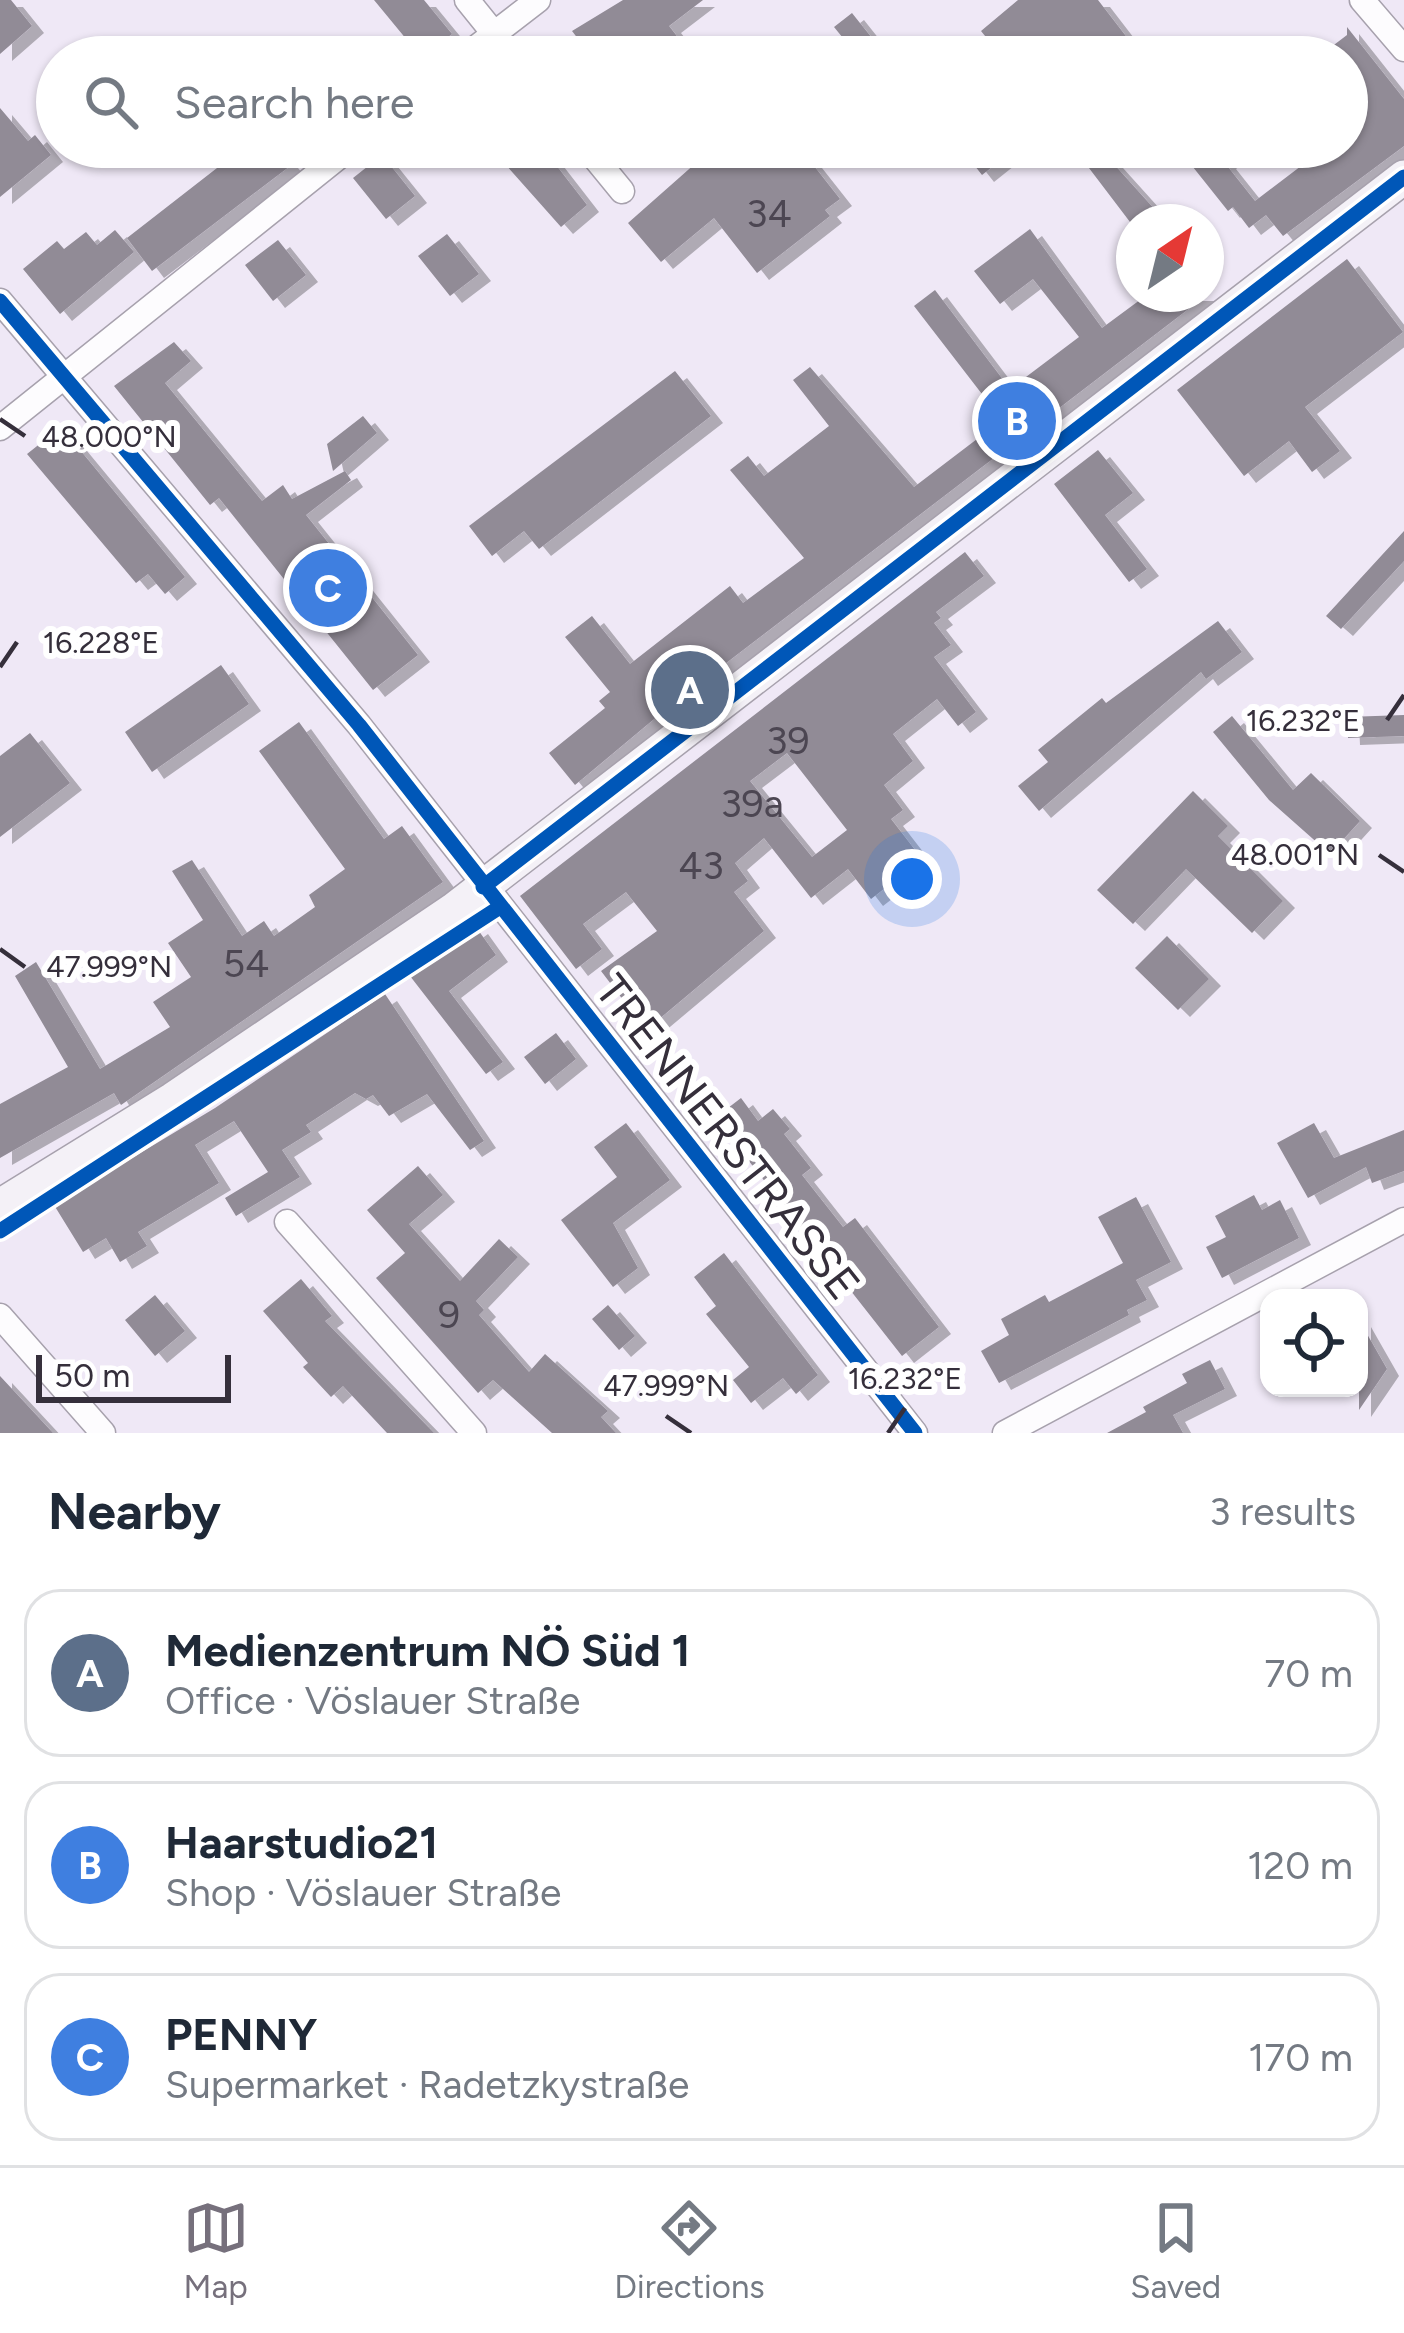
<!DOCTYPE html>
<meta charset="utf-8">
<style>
:root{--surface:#fff;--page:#f2f2f3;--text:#1f2937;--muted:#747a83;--line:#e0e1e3;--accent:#76707c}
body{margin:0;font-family:Figtree,sans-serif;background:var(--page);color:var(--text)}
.controls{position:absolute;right:36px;bottom:36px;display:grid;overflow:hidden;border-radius:24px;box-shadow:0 3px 9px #0004}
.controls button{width:108px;height:108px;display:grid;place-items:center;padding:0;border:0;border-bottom:3px solid var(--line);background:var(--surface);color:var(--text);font:60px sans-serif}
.compass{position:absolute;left:1116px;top:204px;width:108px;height:108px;border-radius:50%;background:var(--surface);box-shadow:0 3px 9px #0004;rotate:35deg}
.scale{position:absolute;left:36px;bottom:30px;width:195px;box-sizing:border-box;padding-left:12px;border:6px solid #352f3b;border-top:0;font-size:33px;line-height:42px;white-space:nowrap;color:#352f3b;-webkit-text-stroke:9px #fff;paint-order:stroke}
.you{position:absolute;left:912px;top:879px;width:42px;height:42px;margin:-30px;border:9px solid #fff;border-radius:50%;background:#1a73e8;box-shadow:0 0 0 18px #1a73e833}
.badge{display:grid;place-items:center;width:78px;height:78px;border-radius:50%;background:var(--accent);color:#fff;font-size:39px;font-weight:700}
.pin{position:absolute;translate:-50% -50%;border:6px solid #fff;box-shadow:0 3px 12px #0006}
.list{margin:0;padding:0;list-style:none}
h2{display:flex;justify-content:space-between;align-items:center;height:156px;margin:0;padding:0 48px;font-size:51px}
h2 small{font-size:39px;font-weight:400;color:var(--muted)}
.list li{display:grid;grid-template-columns:78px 1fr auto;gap:36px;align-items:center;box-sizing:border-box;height:168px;margin:0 24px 24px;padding:0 24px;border:3px solid var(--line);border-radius:36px}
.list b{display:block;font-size:45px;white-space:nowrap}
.list p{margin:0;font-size:39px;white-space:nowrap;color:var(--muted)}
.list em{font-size:39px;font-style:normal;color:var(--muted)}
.icon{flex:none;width:66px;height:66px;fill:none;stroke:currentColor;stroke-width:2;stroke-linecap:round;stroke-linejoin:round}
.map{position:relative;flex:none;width:1404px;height:1433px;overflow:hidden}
.search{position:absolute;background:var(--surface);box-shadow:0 3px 9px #0004;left:36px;right:36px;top:36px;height:132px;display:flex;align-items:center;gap:30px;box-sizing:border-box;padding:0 42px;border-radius:66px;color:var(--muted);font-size:45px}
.sheet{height:732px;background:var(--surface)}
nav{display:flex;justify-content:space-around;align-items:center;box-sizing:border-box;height:168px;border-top:3px solid var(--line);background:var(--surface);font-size:33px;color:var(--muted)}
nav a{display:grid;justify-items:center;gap:6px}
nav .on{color:var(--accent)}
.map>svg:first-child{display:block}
</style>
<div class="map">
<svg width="1404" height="1433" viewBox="0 0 1404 1433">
<defs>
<filter id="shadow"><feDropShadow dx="12" dy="7" stdDeviation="0" flood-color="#0004"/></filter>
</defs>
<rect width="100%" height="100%" fill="#efe8f6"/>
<path fill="#918b96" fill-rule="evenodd" filter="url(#shadow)" d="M0,0H11L32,26L0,54Z
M374,0H424L452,34L421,57Z
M623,0H703L669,26L693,57H565L582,44L572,31Z
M1018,0H1098L1142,57H1109L1096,41L1075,57H1002L981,31Z
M852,13L887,57H830L847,43L834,27Z
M1347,27L1404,99V146L1283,236L1266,215L1249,228L1233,207L1228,211L1177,147H1243L1224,162L1255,201L1326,147H1347V57H1318L1347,35Z
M0,108L28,141L35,135L51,155L0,197Z
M244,147H275L290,166L152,271L127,238Z
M490,147H542L587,205L561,227Z
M714,147H799L840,199L825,210L830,216L757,273L714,218L661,262L628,223Z
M960,147H1017L982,175Z
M1073,147H1128L1111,161L1166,222H1130Z
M382,155L415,196L386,219L353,178Z
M1030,229L1102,328L1148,294H1208L666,709L575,785L549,753L605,708L599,701L610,692L565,637L592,616L630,664L730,586L743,603L804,558L730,470L748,456L764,476L829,426L793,380L810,367L914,487L1002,420L914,306L935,290L1010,389L1079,337L1033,279L1000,304L974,271Z
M115,230L134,252L60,314L23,269L57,241L64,249L86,232L97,245Z
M447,234L479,274L450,296L418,256Z
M278,240L306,275L273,301L245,265Z
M1347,259L1403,332L1305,407L1340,451L1312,472L1289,441L1244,476L1177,390Z
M174,342L191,361L165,383L262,501L283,485L292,499L345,471L351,480L306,515L418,655L373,690L219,498L210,505L114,386Z
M675,371L711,416L539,549L524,531L492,556L469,526Z
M363,416L377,433L333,471L327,444Z
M61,427L185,577L165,594L148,574L136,583L27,454Z
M1098,450L1133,493L1105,515L1147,569L1129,582L1054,484Z
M1404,531V561L1341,629L1326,616Z
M965,552L984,576L936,612L941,618L934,623L951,645L934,657L976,712L958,726L937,699L893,734L913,761L884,785L903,810L891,819L922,859L871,899L848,869L811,898L764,838L735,863L748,881L734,892L764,931L646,1030L601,971L657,931L626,892L583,924L602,949L576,969L520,896ZM787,753L847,830L812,857L750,781Z
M1218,621L1242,652L1206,679L1201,672L1039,811L1018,786L1048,762L1038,750L1102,698L1106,703Z
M221,665L249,704L152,772L125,732Z
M1404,715V736L1348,738L1347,717Z
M1232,716L1293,790L1311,773L1360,821L1330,854L1269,800L1213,732Z
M299,722L384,839L402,826L443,882L121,1105L114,1093L0,1158V1104L68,1067L15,976L36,962L100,1069L170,1027L153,1002L191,977L168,943L203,920L172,871L192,860L242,936L264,921L274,936L315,907L309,895L345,869L259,751Z
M30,733L70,783L0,837V756Z
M1193,791L1228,826L1218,836L1283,901L1252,933L1186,869L1133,924L1097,890Z
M476,927L496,955L449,991L503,1062L486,1074L410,976Z
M1167,936L1209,979L1178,1010L1135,968Z
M385,994L484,1141L470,1150L427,1094L389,1116L373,1095L366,1099L355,1093L306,1125L311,1132L282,1150L300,1177L236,1216L225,1198L268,1172L234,1121L195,1145L219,1183L138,1232L147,1246L120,1262L106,1238L83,1252L54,1205L215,1108Z
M556,1033L576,1059L545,1084L524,1057Z
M741,1098L758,1121L773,1109L790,1129L784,1134L811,1168L802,1175L843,1227L855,1218L939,1327L902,1356L715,1118Z
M626,1123L670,1180L613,1223L638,1268L613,1287L561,1220L617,1177L594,1147Z
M1314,1123L1334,1158L1404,1130V1171L1372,1183L1366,1167L1308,1198L1277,1143Z
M418,1166L443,1195L409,1224L460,1281L499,1239L518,1257L476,1301L484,1310L479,1315L529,1372L545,1354L608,1411L601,1417L616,1433H552L493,1380L478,1393L376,1278L405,1253L367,1210Z
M1254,1195L1262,1210L1280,1200L1299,1238L1222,1278L1206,1247L1226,1237L1215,1216Z
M1136,1197L1171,1262L1136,1280L1147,1300L1127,1310L1129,1315L999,1383L981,1351L1009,1335L1001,1319L1045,1295L1049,1302L1123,1263L1098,1217Z
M724,1253L818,1375L796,1394L783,1378L751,1403L733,1380L749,1367L706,1314L716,1306L694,1277Z
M301,1279L332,1316L325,1321L434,1433H387L343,1386L331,1397L303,1367L308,1363L263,1311Z
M155,1295L185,1331L155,1356L125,1320Z
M608,1305L635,1336L619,1350L592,1319Z
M1359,1320L1387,1369L1359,1410Z
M1210,1360L1225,1389L1173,1415L1183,1433H1107L1146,1412L1143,1407L1187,1383L1182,1374Z
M0,1376L53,1433H0Z"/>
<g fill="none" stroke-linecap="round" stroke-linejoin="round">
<g stroke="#a7a1ad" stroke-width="27">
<path id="street" d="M467,0L513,57
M1362,0L1404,49
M464,57L538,0
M586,147L622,191
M0,301L359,725L915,1433
M0,428L351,147
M287,1222L474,1433
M0,1316L103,1433
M1005,1433L1404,1220"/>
</g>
<g stroke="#a7a1ad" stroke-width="36">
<path id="secondary" d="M0,1206L173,1099L453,910L1404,177"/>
</g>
<use href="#street" stroke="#fdfcfe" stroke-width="24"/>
<use href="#secondary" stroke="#f4f1f7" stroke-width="33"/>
<g stroke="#fff" stroke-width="22">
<path id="cycleway" d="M0,301L359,725L915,1433
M483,887L1404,177
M0,1231L500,907"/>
</g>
<use href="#cycleway" stroke="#0057b8" stroke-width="15"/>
</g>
<path fill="none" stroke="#352f3b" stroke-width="4.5" d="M0,419L25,436M0,667L17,642M1387,720L1404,695M1379,855L1404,872M0,949L25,967M666,1416L691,1433M888,1433L905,1408"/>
<g text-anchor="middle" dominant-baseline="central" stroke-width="12" stroke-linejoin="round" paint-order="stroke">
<g font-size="39" fill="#4c4652">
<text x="769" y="213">34</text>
<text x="788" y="740">39</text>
<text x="752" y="803">39a</text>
<text x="701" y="865">43</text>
<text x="246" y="963">54</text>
<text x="449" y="1314">9</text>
</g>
<g font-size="45" fill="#352f3b" stroke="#fff">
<text transform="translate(728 1137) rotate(52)">TRENNERSTRASSE</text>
</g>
</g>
<g font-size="30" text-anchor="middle" fill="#352f3b" stroke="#fff" stroke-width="12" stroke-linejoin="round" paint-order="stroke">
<text x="109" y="447">48.000°N</text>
<text x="101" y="653">16.228°E</text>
<text x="1303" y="731">16.232°E</text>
<text x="1295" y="865">48.001°N</text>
<text x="109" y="977">47.999°N</text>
<text x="905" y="1389">16.232°E</text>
<text x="666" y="1396">47.999°N</text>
</g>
</svg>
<div class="controls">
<button><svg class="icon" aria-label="locate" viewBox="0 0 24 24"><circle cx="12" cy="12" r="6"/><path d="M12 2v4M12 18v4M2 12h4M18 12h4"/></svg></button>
</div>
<svg class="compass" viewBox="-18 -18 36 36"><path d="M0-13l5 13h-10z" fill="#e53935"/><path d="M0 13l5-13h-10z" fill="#747a83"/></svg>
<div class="scale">50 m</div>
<div class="you"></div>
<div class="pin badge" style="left:690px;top:690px;background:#5c6f8a">A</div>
<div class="pin badge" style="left:1017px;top:421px;background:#3f7fe0">B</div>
<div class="pin badge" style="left:328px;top:588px;background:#3f7fe0">C</div>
<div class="search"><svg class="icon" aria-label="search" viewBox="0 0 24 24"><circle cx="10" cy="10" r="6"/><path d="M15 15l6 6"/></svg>Search here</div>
</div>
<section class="sheet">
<h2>Nearby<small>3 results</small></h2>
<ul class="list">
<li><span class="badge" style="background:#5c6f8a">A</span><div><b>Medienzentrum NÖ Süd 1</b><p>Office · Vöslauer Straße</p></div><em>70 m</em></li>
<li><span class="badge" style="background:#3f7fe0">B</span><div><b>Haarstudio21</b><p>Shop · Vöslauer Straße</p></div><em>120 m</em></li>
<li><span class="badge" style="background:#3f7fe0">C</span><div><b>PENNY</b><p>Supermarket · Radetzkystraße</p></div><em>170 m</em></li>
</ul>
</section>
<nav>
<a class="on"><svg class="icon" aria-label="map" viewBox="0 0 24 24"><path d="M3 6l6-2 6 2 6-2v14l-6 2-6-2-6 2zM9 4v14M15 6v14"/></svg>Map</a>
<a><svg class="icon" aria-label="directions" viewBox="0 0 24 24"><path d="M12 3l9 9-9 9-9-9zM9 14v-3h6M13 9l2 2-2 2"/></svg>Directions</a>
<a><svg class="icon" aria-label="saved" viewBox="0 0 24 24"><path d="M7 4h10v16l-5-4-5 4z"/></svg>Saved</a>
</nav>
